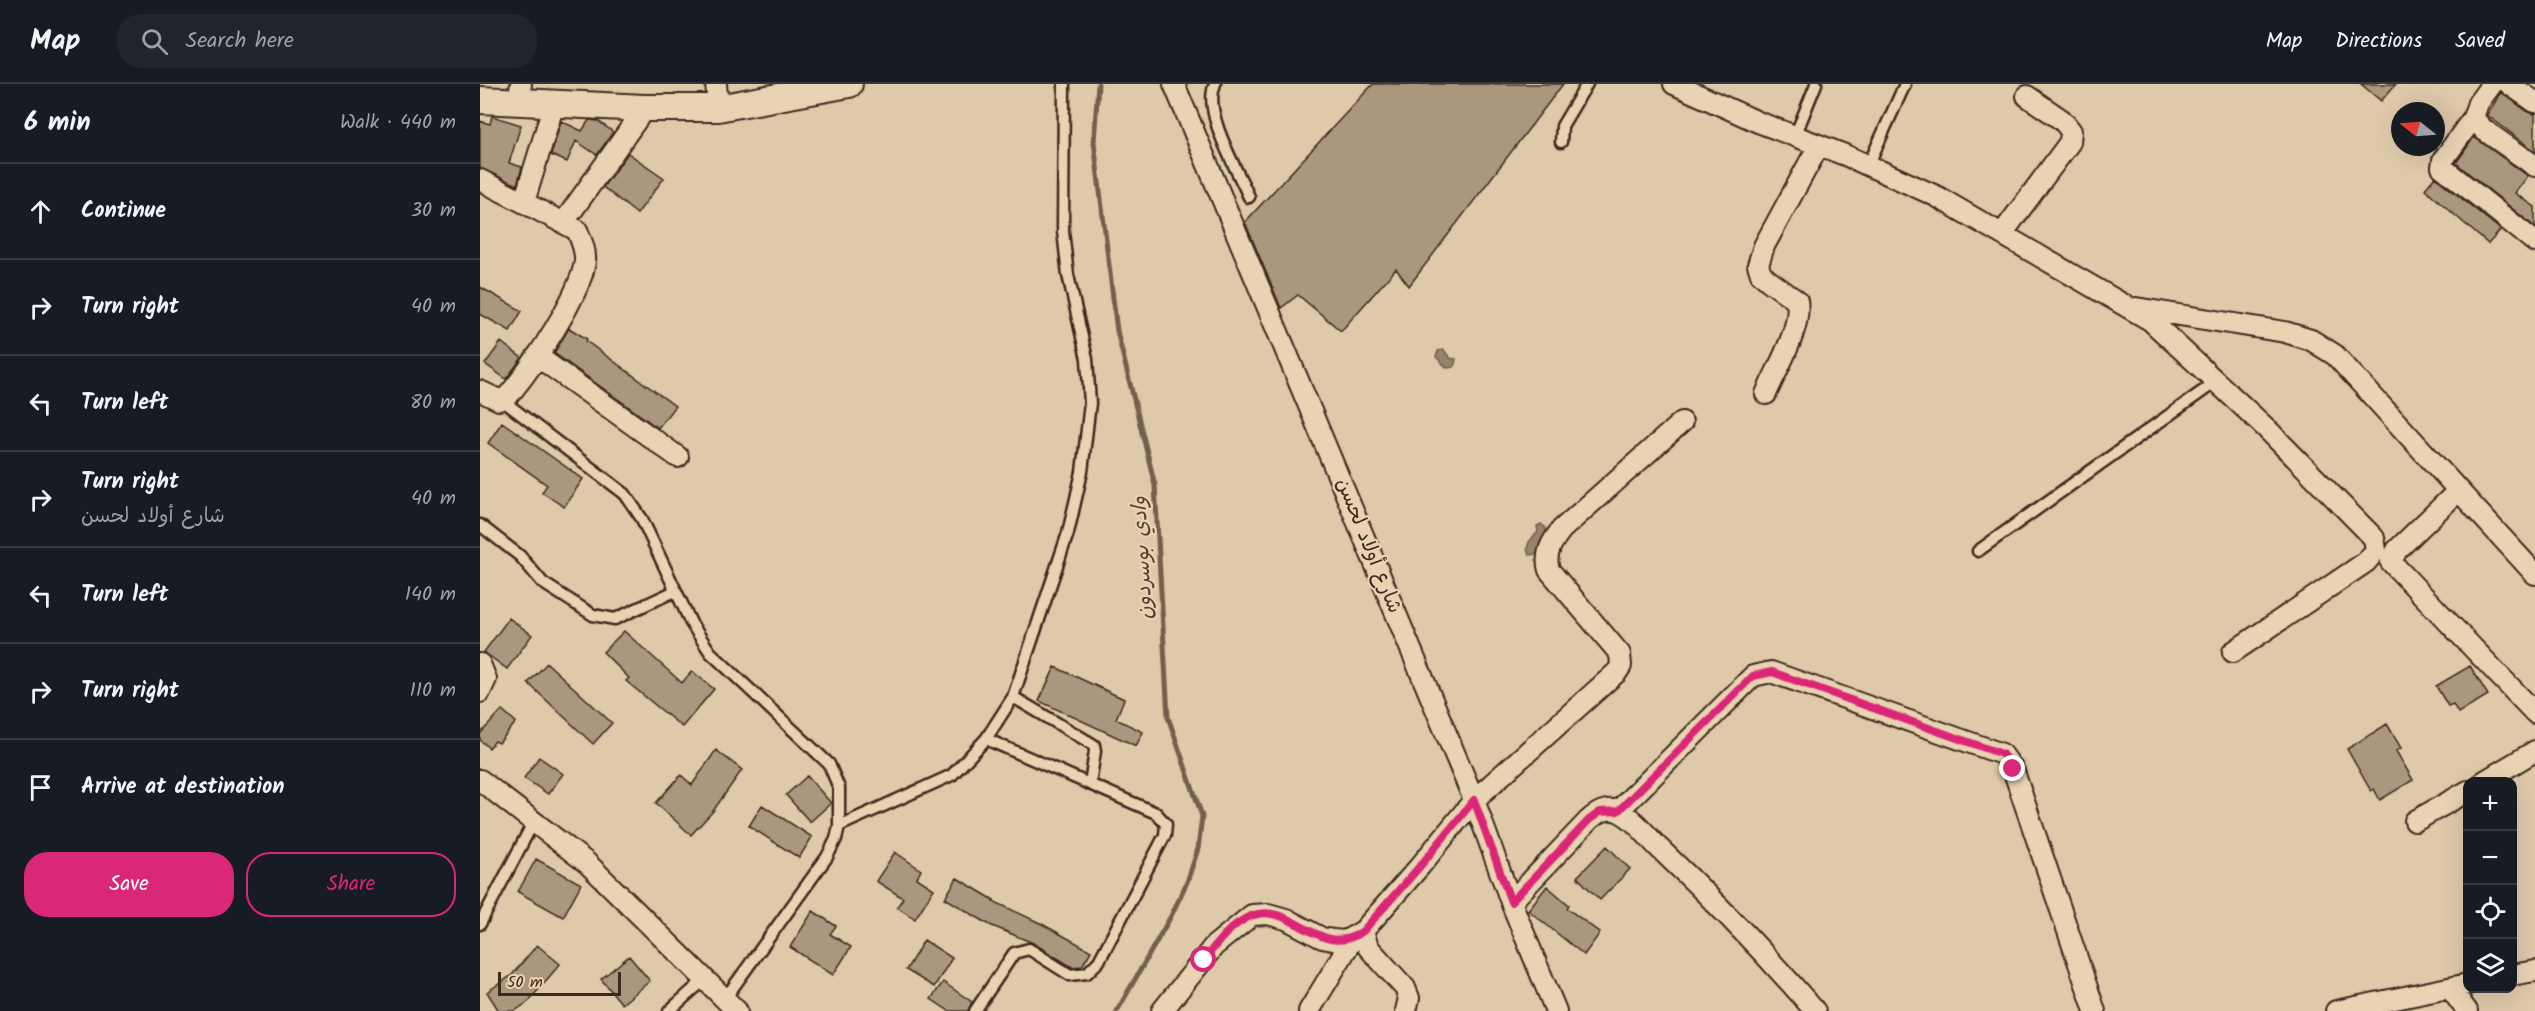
<!DOCTYPE html>
<meta charset="utf-8">
<style>
:root{--surface:#171b24;--page:#20242c;--text:#f1f3f6;--muted:#9ea1a6;--line:#363941;--accent:#db2777}
body{margin:0;font-family:Kalam,"Playpen Sans Arabic",sans-serif;background:var(--page);color:var(--text)}
.controls{position:absolute;right:18px;bottom:18px;display:grid;overflow:hidden;border-radius:12px;box-shadow:0 6px 24px #0002}
.controls button{width:54px;height:54px;display:grid;place-items:center;padding:0;border:0;border-bottom:2px solid var(--line);background:var(--surface);color:var(--text);font:30px sans-serif}
.compass{position:absolute;left:1911px;top:18px;width:54px;height:54px;border-radius:50%;background:var(--surface);box-shadow:0 6px 24px #0002;rotate:287deg}
.scale{position:absolute;left:18px;bottom:15px;width:123px;box-sizing:border-box;padding-left:6px;border:3px solid #3b2a1e;border-top:0;font-size:16px;line-height:21px;white-space:nowrap;color:#3b2a1e;-webkit-text-stroke:4px #e9d3b2;paint-order:stroke}
.stop{position:absolute;width:18px;height:18px;margin:-14px;border:4px solid #db2777;border-radius:50%;background:#fff}
.stop.end{background:#db2777;border-color:#fff;box-shadow:0 2px 6px #0008}
.list{margin:0;padding:0;list-style:none}
h2{display:flex;justify-content:space-between;align-items:center;height:78px;margin:0;padding:0 24px;font-size:26px}
h2 small{font-size:20px;font-weight:400;color:var(--muted)}
.list li{display:grid;grid-template-columns:39px 1fr auto;gap:18px;align-items:center;box-sizing:border-box;height:96px;padding:0 24px;border-top:2px solid var(--line)}
.list b{display:block;font-size:22px;white-space:nowrap}
.list p{margin:0;font-size:20px;white-space:nowrap;color:var(--muted)}
.list em{font-size:20px;font-style:normal;color:var(--muted)}
.actions{display:flex;gap:12px;padding:18px 24px}
.actions a{flex:1;padding:14px 0;border:2px solid var(--accent);border-radius:24px;text-align:center;font-size:21px;color:var(--accent)}
.actions .main{background:var(--accent);color:#fff}
.icon{flex:none;width:33px;height:33px;fill:none;stroke:currentColor;stroke-width:2;stroke-linecap:round;stroke-linejoin:round}
.map{position:relative;flex:none;width:2055px;height:927px;overflow:hidden}
header{display:flex;align-items:center;gap:36px;box-sizing:border-box;height:84px;padding:0 30px;background:var(--surface);border-bottom:2px solid var(--line)}
header strong{font-size:28px}
nav{display:flex;gap:33px;margin-inline-start:auto;font-size:21px}
.search{width:420px;height:54px;background:var(--page);display:flex;align-items:center;gap:15px;box-sizing:border-box;padding:0 21px;border-radius:24px;color:var(--muted);font-size:22px}
main{display:flex}
aside{flex:1;background:var(--surface)}
.map>svg:first-child{display:block}
</style>
<header>
<strong>Map</strong>
<div class="search"><svg class="icon" aria-label="search" viewBox="0 0 24 24"><circle cx="10" cy="10" r="6"/><path d="M15 15l6 6"/></svg>Search here</div>
<nav><a>Map</a><a>Directions</a><a>Saved</a></nav>
</header>
<main>
<aside>
<h2>6 min<small>Walk · 440 m</small></h2>
<ul class="list">
<li><svg class="icon" aria-label="ahead" viewBox="0 0 24 24"><path d="M12 20V5M6 11l6-6 6 6"/></svg><div><b>Continue</b></div><em>30 m</em></li>
<li><svg class="icon" aria-label="right" viewBox="0 0 24 24"><path d="M7 20v-9h11M14 6l5 5-5 5"/></svg><div><b>Turn right</b></div><em>40 m</em></li>
<li><svg class="icon" aria-label="left" viewBox="0 0 24 24"><path d="M17 20v-9H6M10 6l-5 5 5 5"/></svg><div><b>Turn left</b></div><em>80 m</em></li>
<li><svg class="icon" aria-label="right" viewBox="0 0 24 24"><path d="M7 20v-9h11M14 6l5 5-5 5"/></svg><div><b>Turn right</b><p>شارع أولاد لحسن</p></div><em>40 m</em></li>
<li><svg class="icon" aria-label="left" viewBox="0 0 24 24"><path d="M17 20v-9H6M10 6l-5 5 5 5"/></svg><div><b>Turn left</b></div><em>140 m</em></li>
<li><svg class="icon" aria-label="right" viewBox="0 0 24 24"><path d="M7 20v-9h11M14 6l5 5-5 5"/></svg><div><b>Turn right</b></div><em>110 m</em></li>
<li><svg class="icon" aria-label="arrive" viewBox="0 0 24 24"><path d="M6 21V4h12l-3 4 3 4H6"/></svg><div><b>Arrive at destination</b></div></li>
</ul>
<div class="actions"><a class="main">Save</a><a>Share</a></div>
</aside>
<div class="map">
<svg width="2055" height="927" viewBox="0 0 2055 927">
<rect width="100%" height="100%" fill="#dec9a9"/>
<filter id="ink" filterUnits="userSpaceOnUse"><feTurbulence type="fractalNoise" baseFrequency=".0167" numOctaves="2"/><feDisplacementMap in="SourceGraphic" scale="12" xChannelSelector="R" yChannelSelector="G"/><feConvolveMatrix kernelMatrix="1 2 1 2 8 2 1 2 1" color-interpolation-filters="sRGB"/></filter>
<g filter="url(#ink)">
<path fill="#97836c" stroke="#725f4d" stroke-width="1.5" d="M964,266L970,274L976,275L974,283L967,284L956,273L958,267Z
M1061,440L1065,443L1066,448H1069V454L1061,460L1057,470L1049,471C1044,461 1051,455 1058,448L1057,442Z"/>
<g fill="none" stroke-linecap="round" stroke-linejoin="round">
<path stroke="#725f4d" stroke-width="5" d="M618,0L614,58L637,247L675,401L688,633L722,732L718,765L707,798L691,832L637,927"/>
</g>
<path fill="#ab977e" stroke="#3b2a1e" stroke-width="1.5" d="M893,0H1083L929,202L916,185L861,247L818,211L801,224L765,138Z
M1881,0H1916L1901,17Z
M2021,8L2048,28L2055,30V67L2007,31Z
M12,32L41,41L29,79L42,83L37,101L0,84V37L10,40Z
M109,36L118,37L133,48L117,71L96,57L87,78L71,71L81,37L102,47Z
M1994,53L2048,92L2035,109L2055,123V143L1976,79Z
M148,69L184,94L157,130L123,103Z
M1955,93L2021,146L2008,160L1945,105Z
M0,203L42,227L30,247L0,230Z
M89,244L107,255L106,257L195,322L178,344L74,269Z
M21,258L42,274L26,295L5,280Z
M22,338L103,395L84,423L62,408L67,401L8,359Z
M29,534L52,551L27,585L4,568Z
M144,547L202,599L212,587L234,605L202,643L146,597L149,594L123,568Z
M67,579L132,639L113,660L48,599Z
M1990,582L2008,611L1978,629L1973,620L1968,622L1956,602Z
M575,583L644,615L636,635L663,648L656,662L559,617Z
M22,626L36,638L19,659L15,657L9,664L0,656V650Z
M1907,640L1921,664L1916,667L1933,696L1900,716L1894,705L1891,707L1867,665Z
M236,666L262,686L233,727L211,751L176,719L201,691L212,701Z
M59,673L83,690L68,710L44,694Z
M327,692L351,719L330,738L306,711Z
M282,721L332,753L319,774L269,742Z
M1127,762L1150,785L1120,816L1097,793Z
M415,768L441,786L437,794L454,805L435,835L417,823L423,814L396,797Z
M56,775L101,800L83,833L38,808Z
M477,794L514,816L513,817L562,840L611,867L602,882L592,883L553,859L510,841L465,814Z
M1067,802L1089,821L1087,824L1120,849L1104,871L1048,826Z
M333,827L356,842L350,850L371,863L353,891L310,863Z
M444,856L472,874L454,903L426,886Z
M57,861L80,880L48,918L35,927H19L7,908L32,891Z
M149,872L170,897L142,920L121,895Z
M463,898L492,918L488,927H469L451,915Z"/>
<g fill="none" stroke-linecap="round" stroke-linejoin="round">
<g stroke="#3b2a1e" stroke-width="15">
<path id="service" d="M735,0C722,28 757,85 769,113
M1315,52L1336,0
M1081,58L1082,42L1107,0
M1388,82L1425,0
M22,316L145,410L162,435L211,539L230,568L349,680L359,704V742L356,755L347,773L244,916
M0,441L40,472L63,499L113,531L135,535L195,507
M1498,467L1737,297
M533,613L614,661L615,667L610,700
M359,742L472,691L506,655L533,613L588,449L602,388L610,319L607,275L588,191L583,147L584,0
M0,840L54,737
M189,927L224,896
M495,927L534,869L549,865L590,891L607,889L619,877L685,751L686,740L676,729L506,655"/>
</g>
<g stroke="#3b2a1e" stroke-width="24">
<path id="minor" d="M236,0L238,24
M694,0L994,716L1031,818L1076,927
M1194,0L1278,38L1365,71L1456,112L1670,236L1786,344L1894,454L1896,466L1886,478L1753,568
M2012,0L1998,19L1993,34L2004,46L2055,82
M2029,0L2055,18
M38,19L41,0
M1993,34L1963,76L1962,83L2055,158
M0,96L97,146C101,156 106,166 105,177C101,210 54,280 32,307L27,313L19,316L0,307
M44,118L74,20
M84,138L165,24
M1522,150L1590,58L1591,47L1582,36L1547,12
M1656,224L1805,248L1831,256L1855,271L2055,490
M57,272L198,373
M1286,310C1297,284 1322,244 1317,217L1289,197L1281,190L1278,181L1284,162L1339,61
M1978,407L1917,466L1911,478L2055,629
M0,580L6,595L0,608
M0,696L107,779L257,927
M2003,698L2055,667
M1138,727L1273,592L1291,588L1522,670L1533,685L1615,927
M1935,737L1988,707
M1031,818L1109,736C1117,729 1126,723 1138,727C1154,734 1167,752 1179,764C1233,815 1286,870 1335,927
M883,847L888,863L925,904L929,914L926,927
M2032,891L2055,887
M1970,904L1987,927
M682,927L734,862L772,831L788,830L806,835L842,854L853,856L865,857L883,847L941,781L994,716L1137,588L1141,582L1140,570L1069,486C1064,470 1072,457 1082,445L1202,338
M829,927L873,854
M1856,927L1988,900"/>
</g>
<g stroke="#3b2a1e" stroke-width="30">
<path id="tertiary" d="M0,16L165,24H238L369,0"/>
</g>
<use href="#service" stroke="#e9d3b2" stroke-width="10"/>
<use href="#minor" stroke="#e9d3b2" stroke-width="20"/>
<use href="#tertiary" stroke="#e9d3b2" stroke-width="26"/>
</g>
</g>
<g fill="none" stroke-linecap="round" stroke-linejoin="round" filter="url(#ink)">
<path stroke="#db2777" stroke-width="8" d="M724,876C736,860 752,839 771,832C812,816 840,878 883,847L941,781L994,716L1031,818L1109,736L1120,728L1138,727L1273,592L1292,588L1522,670L1533,685"/>
</g>
<g text-anchor="middle" dominant-baseline="central" stroke-width="4.5" stroke-linejoin="round" paint-order="stroke">
<g font-size="20" fill="#3b2a1e" stroke="#e9d3b2">
<text transform="translate(888 462) rotate(68)">شارع أولاد لحسن</text>
</g>
<g font-size="21" font-style="italic" fill="#524032" stroke="#e9d3b2">
<text transform="translate(663 474) rotate(-93)">وادي بوسردون</text>
</g>
</g>
</svg>
<div class="controls">
<button>+</button>
<button>−</button>
<button><svg class="icon" aria-label="locate" viewBox="0 0 24 24"><circle cx="12" cy="12" r="6"/><path d="M12 2v4M12 18v4M2 12h4M18 12h4"/></svg></button>
<button><svg class="icon" aria-label="layers" viewBox="0 0 24 24"><path d="M12 4l9 5-9 5-9-5zM3 14l9 5 9-5"/></svg></button>
</div>
<svg class="compass" viewBox="-18 -18 36 36"><path d="M0-13l5 13h-10z" fill="#e53935"/><path d="M0 13l5-13h-10z" fill="#9ea1a6"/></svg>
<div class="scale">50 m</div>
<div class="stop" style="left:724px;top:876px"></div>
<div class="stop end" style="left:1533px;top:685px"></div>
</div>
</main>
